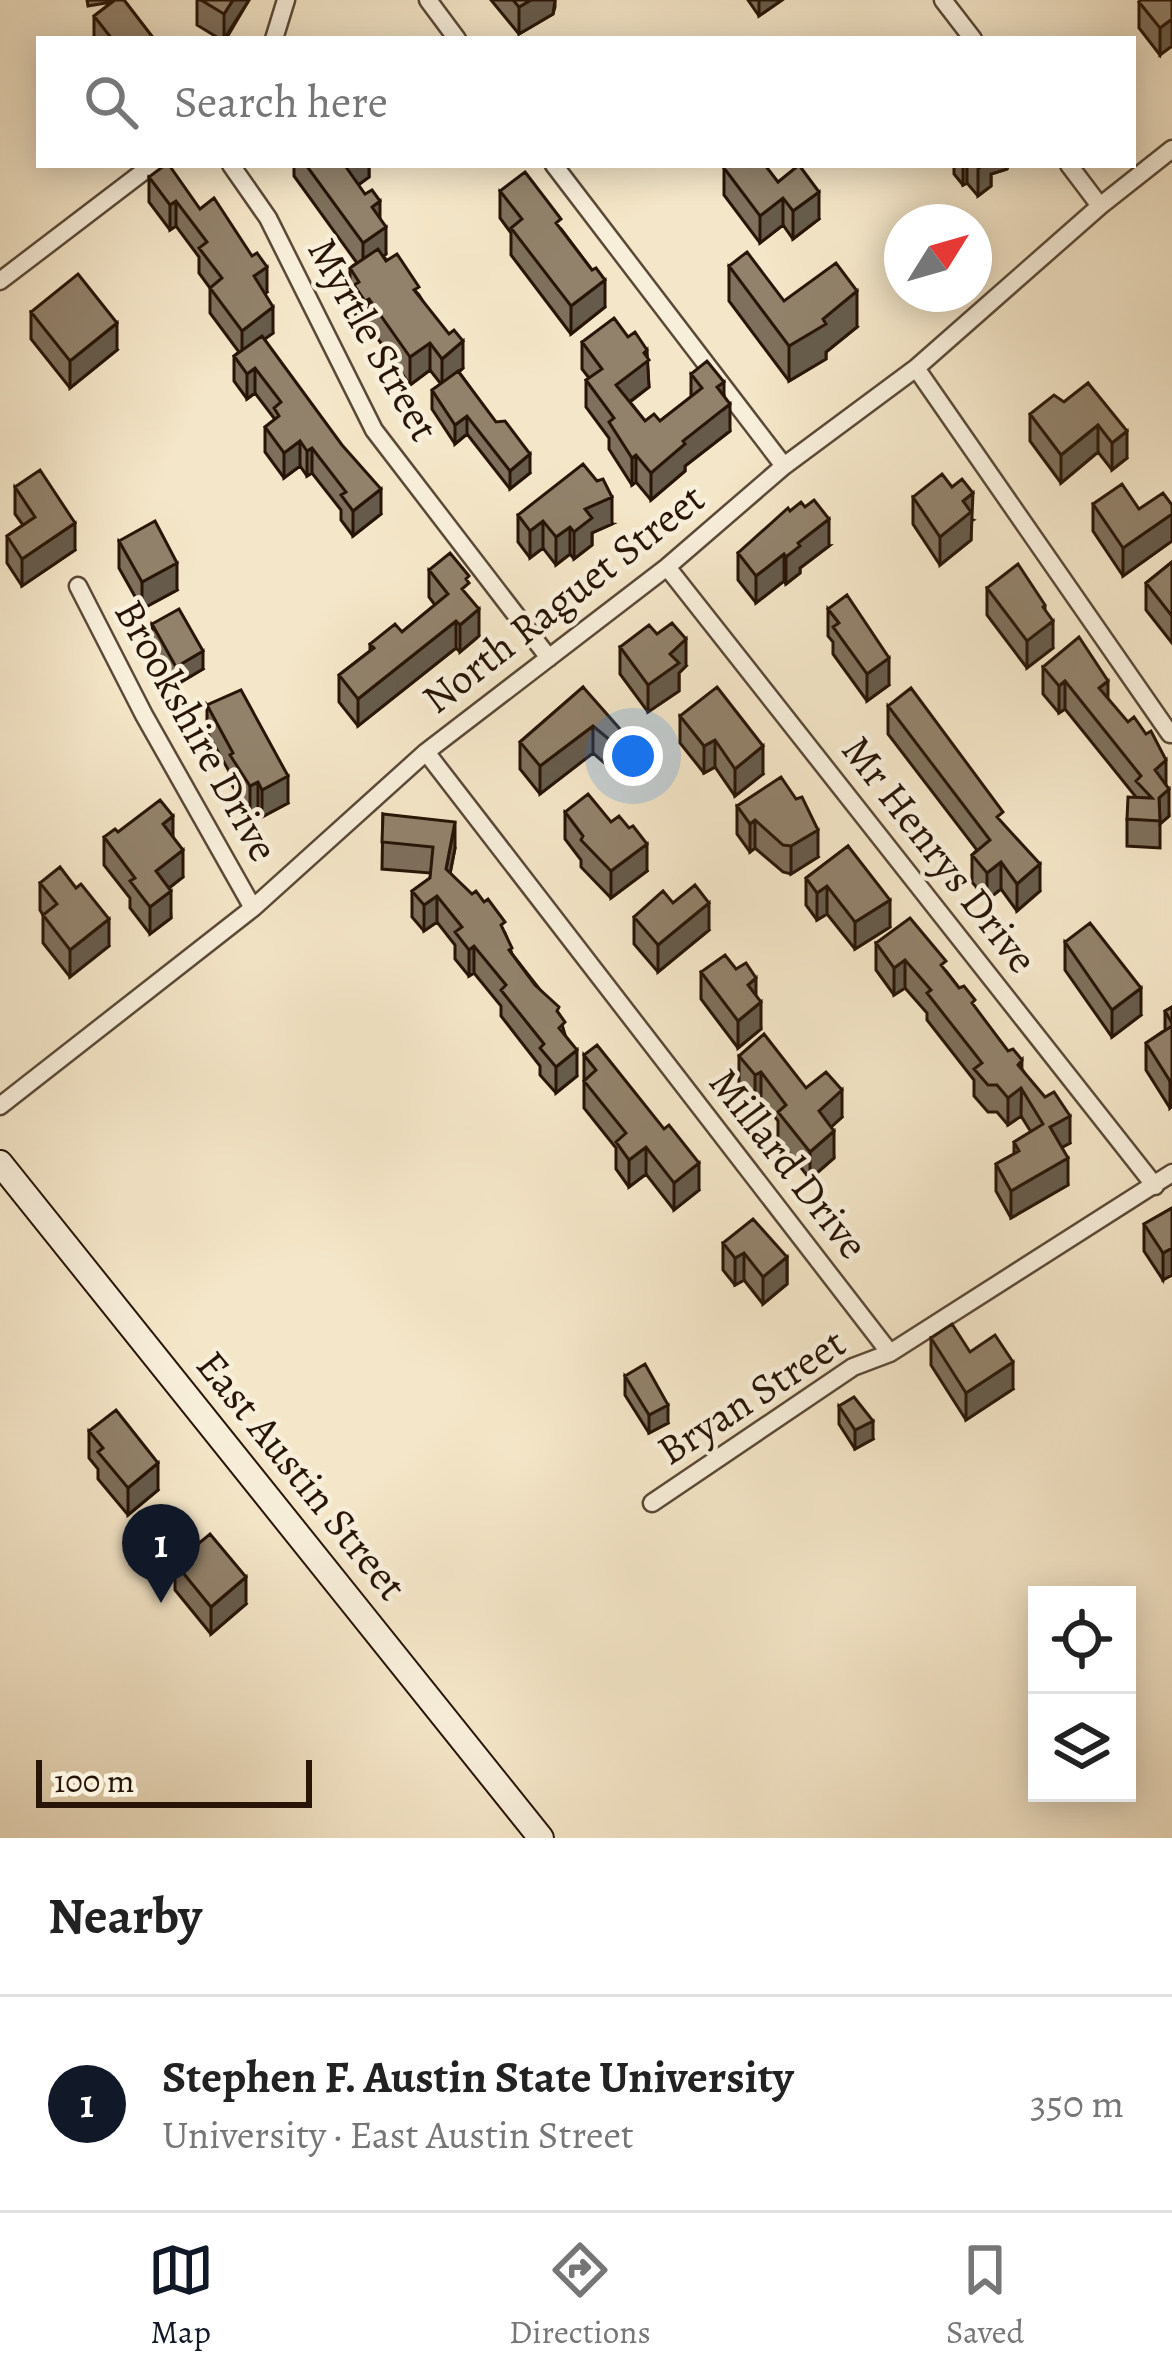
<!DOCTYPE html>
<meta charset="utf-8">
<style>
:root{--surface:#fff;--page:#f6f6f6;--text:#222;--muted:#767676;--line:#e0e0e0;--accent:#111827}
body{margin:0;font-family:Alegreya,serif;background:var(--page);color:var(--text)}
.controls{position:absolute;right:36px;bottom:36px;display:grid;overflow:hidden;border-radius:0px;box-shadow:0 6px 30px #0003}
.controls button{width:108px;height:108px;display:grid;place-items:center;padding:0;border:0;border-bottom:3px solid var(--line);background:var(--surface);color:var(--text);font:60px sans-serif}
.compass{position:absolute;left:884px;top:204px;width:108px;height:108px;border-radius:50%;background:var(--surface);box-shadow:0 6px 30px #0003;rotate:53deg}
.scale{position:absolute;left:36px;bottom:30px;width:276px;box-sizing:border-box;padding-left:12px;border:6px solid #281507;border-top:0;font-size:33px;line-height:42px;white-space:nowrap;color:#281507;-webkit-text-stroke:9px #f8efdb;paint-order:stroke}
.you{position:absolute;left:633px;top:756px;width:42px;height:42px;margin:-30px;border:9px solid #fff;border-radius:50%;background:#1a73e8;box-shadow:0 0 0 18px #1a73e833}
.badge{display:grid;place-items:center;width:78px;height:78px;border-radius:50%;background:var(--accent);color:#fff;font-size:39px;font-weight:700}
.pin{position:absolute;translate:-50% -99px;filter:drop-shadow(0 3px 6px #0008)}
.pin::after{content:'';position:absolute;top:63px;width:42px;height:36px;background:inherit;clip-path:polygon(0 0,100% 0,50% 100%)}
.list{margin:0;padding:0;list-style:none}
h2{display:flex;justify-content:space-between;align-items:center;height:156px;margin:0;padding:0 48px;font-size:51px}
h2 small{font-size:39px;font-weight:400;color:var(--muted)}
.list li{display:grid;grid-template-columns:78px 1fr auto;gap:36px;align-items:center;box-sizing:border-box;height:216px;padding:0 48px;border-top:3px solid var(--line)}
.list b{display:block;font-size:45px;white-space:nowrap}
.list p{margin:0;font-size:39px;white-space:nowrap;color:var(--muted)}
.list em{font-size:39px;font-style:normal;color:var(--muted)}
.icon{flex:none;width:66px;height:66px;fill:none;stroke:currentColor;stroke-width:2;stroke-linecap:round;stroke-linejoin:round}
.map{position:relative;flex:none;width:1172px;height:1838px;overflow:hidden}
.search{position:absolute;background:var(--surface);box-shadow:0 6px 30px #0003;left:36px;right:36px;top:36px;height:132px;display:flex;align-items:center;gap:30px;box-sizing:border-box;padding:0 42px;border-radius:0px;color:var(--muted);font-size:45px}
.sheet{height:372px;background:var(--surface)}
nav{display:flex;justify-content:space-around;align-items:center;box-sizing:border-box;height:168px;border-top:3px solid var(--line);background:var(--surface);font-size:33px;color:var(--muted)}
nav a{display:grid;justify-items:center;gap:6px}
nav .on{color:var(--accent)}
.map>svg:first-child{display:block}
</style>
<div class="map">
<svg width="1172" height="1838" viewBox="0 0 1172 1838">
<rect width="100%" height="100%" fill="#f4e6c8"/>
<filter id="stains"><feTurbulence type="fractalNoise" baseFrequency=".00167" numOctaves="4"/><feColorMatrix values="0 0 0 0 .2 0 0 0 0 .09 0 0 0 0 .02 0 0 0 .5 -.17"/></filter>
<radialGradient id="worn" r=".72"><stop offset=".6" stop-color="#630" stop-opacity="0"/><stop offset="1" stop-color="#630" stop-opacity=".3"/></radialGradient>
<g fill="none" stroke-linecap="round" stroke-linejoin="round">
<g stroke="#5b4937" stroke-width="21">
<path id="minor" d="M428,0L457,39
M943,0L973,39
M274,39L286,0
M231,165L268,218L374,430L549,658
M554,165L784,466
M1069,165L1100,206
M0,281L152,165
M916,368L1170,734
M667,567L1155,1186
M78,586L144,715L253,908
M426,752L890,1353
M0,1106L253,908L426,752L667,567L784,466L916,368L1100,206L1172,149
M652,1503L853,1367L890,1353L1172,1173"/>
</g>
<g stroke="#281507" stroke-width="28">
<path id="secondary" d="M0,1163L541,1838"/>
</g>
<use href="#minor" stroke="#f8efdb" stroke-width="16"/>
<use href="#secondary" stroke="#f8efdb" stroke-width="24"/>
</g>
<path fill="#7e705c" stroke="#281507" stroke-width="3" d="M87,0H124L154,39H94V16L112,2L88,6Z
M197,0H249L226,39H220L197,25Z
M491,0H555V7L553,14L519,34Z
M748,0H782L759,16Z
M1172,0L1160,55L1139,28V2Z
M294,165H369V177L358,185L380,219L386,254L383,256L419,295L463,368L459,372L530,473L510,489L467,434L455,444L432,409V390L441,384L430,370L410,385L369,326L365,329L354,312V302L350,295V268L357,263L294,176Z
M954,165H1009L1007,169L991,174V186L978,196L967,183L963,185L954,174Z
M724,168L778,182L819,219L793,239L783,225L760,243L724,195Z
M149,177L200,209L267,292L265,293L273,333L264,339L381,514L353,536L341,520V510L312,473L307,476L300,466L284,478L265,452V427L274,420V418L255,393L247,399L234,381V356L239,352L210,313V288L199,273V257L176,226L170,230L149,202Z
M500,191L561,229L592,270L605,307L571,334L511,255V233L500,218Z
M729,266L784,301L857,327L826,352V359L789,381L729,301Z
M31,312L117,350L70,388L31,339Z
M628,337L647,358L649,387L630,402L645,421H660L691,397V374L724,395L730,431L685,466V471L651,500L636,482L632,485L609,449V438L586,407V380L589,378L582,369V342Z
M1088,383L1127,458L1112,470L1098,452L1061,483L1030,441V414L1064,402Z
M15,487L75,550L22,586L7,563V536L23,525L15,514Z
M913,497L973,520L971,521V540L940,565L913,524Z
M1093,504L1139,509L1172,505V541L1123,576L1093,531Z
M518,515L612,524L592,533V545L574,559L570,554L556,565L543,548L530,558L518,542Z
M119,541L177,590L142,609L119,568Z
M829,546L800,568V573L786,584L784,581L756,603L738,580V553Z
M1172,562V643L1146,610V583Z
M429,570L469,598L479,636L460,652L456,648L358,726L339,702V675L370,651V644L402,632L435,605L429,597Z
M987,588L1045,611L1053,648L1027,668L987,615Z
M828,609L889,685L867,701L833,654V642L828,636Z
M152,624L203,669L176,685L152,643Z
M620,647L686,666L679,673V691L648,712L620,674Z
M1043,667L1108,699L1166,786L1169,816L1160,824V848L1127,846V819L1136,797L1065,709L1059,713L1043,694Z
M583,687L627,764L617,774L593,753L540,794L520,769V742Z
M207,705L288,803L262,817L258,809L250,813L230,782V773L207,732Z
M888,706L1003,824L1040,891L1017,911L1001,889L987,900L972,882V855L977,850L888,734Z
M680,716L763,774L735,796L715,767L704,773L680,743Z
M737,806L818,857L791,874L783,872L755,848L750,852L737,834Z
M565,812L647,871L611,898L581,867V860L565,839Z
M383,814L455,848L450,873L505,933L512,954L559,1014L577,1076L556,1093L540,1075V1066L501,1016V1006L474,973L469,976L455,959V945L437,922L424,931L412,917V891L430,878L431,873L382,869Z
M118,832L173,837L183,877L169,888L171,918L150,934L130,908V898L104,865V837Z
M848,846L890,927L855,949L827,914L817,920L806,905V878Z
M40,883L76,888L109,946L70,977L43,943V915L40,910Z
M673,903L709,930L658,972L634,944V917Z
M1065,942L1141,1015L1112,1037L1065,970Z
M876,943L946,971L1022,1069L1070,1143L1062,1147L1068,1185L1011,1218L996,1191V1164L1014,1154V1142L1031,1132L1021,1116L1008,1125L997,1112H988L974,1096V1080L927,1020V1013L905,988L894,995L876,970Z
M736,969L756,996L761,1029L738,1048L701,999V972Z
M1172,1007V1106L1170,1108L1146,1070V1043L1165,1030V1011Z
M584,1055L699,1190L674,1210L646,1174L629,1187L616,1169V1148L584,1108Z
M739,1056L806,1088L842,1117L831,1127L834,1158L810,1179L778,1139V1121L761,1099L755,1102L739,1083Z
M1172,1208L1163,1280L1144,1251V1224Z
M723,1243L787,1257V1284L763,1304L744,1280L735,1285L723,1270Z
M931,1338L970,1352L1013,1389L966,1420L931,1365Z
M625,1376L668,1423L649,1433L625,1395Z
M839,1406L873,1439L855,1449L839,1424Z
M89,1431L158,1490L128,1515L98,1479V1469L89,1458Z
M175,1563L246,1604L211,1634L175,1590Z"/>
<path fill="#665b4b" stroke="#281507" stroke-width="3" d="M233,0H249L224,39V14Z
M531,0H555L553,14L519,34V7Z
M759,0H782L759,16Z
M1172,19V46L1160,55V28Z
M348,165H369V177L346,194V167Z
M963,165H967V183L963,185Z
M983,165H1009L1007,169L991,174V186L978,196V169Z
M819,192V219L793,239V211Z
M783,198V225L760,243V216Z
M176,201V226L170,230V205Z
M380,201V228L372,207Z
M386,227V254L363,270V243Z
M267,267V292L254,301V276Z
M605,280V307L571,334V306Z
M857,291V327L826,352V359L789,381V346Z
M369,299V326L365,329V301Z
M273,307V333L242,356V331Z
M117,323V350L70,388V361Z
M463,341V368L442,386V359Z
M430,343V370L410,385V357Z
M647,350L649,387L616,412V385Z
M255,368V393L247,399V374Z
M724,382V409L730,404V431L685,466V471L651,500V473L683,441L717,387Z
M467,416V434L455,444V425Z
M1098,425V452L1061,483V455Z
M1127,431V458L1112,470V443Z
M300,441V466L284,478V453Z
M312,448V473L307,476V451Z
M530,454V473L510,489V471Z
M636,455V482L632,485V458Z
M381,489V514L353,536V511Z
M973,493L971,540L940,565V537L963,501Z
M612,497V524L592,533V545L574,559V532L585,509Z
M1172,514V541L1123,576V548Z
M829,519V546L800,568V573L786,584V557L798,543Z
M543,521V548L530,558V531Z
M75,523V550L22,586V559Z
M570,527V554L556,565V537Z
M784,554V581L756,603V576Z
M177,563V590L142,609V582Z
M1045,605V627L1053,621V648L1027,668V641Z
M479,609V636L460,652V625Z
M456,621V648L358,726V699Z
M686,639V666L679,673V691L648,712V685L670,654Z
M203,651V669L176,685V667Z
M889,658V685L867,701V674Z
M1065,681V709L1059,713V686Z
M1108,681V708L1099,688Z
M593,726V753L540,794V766Z
M627,737V764L617,774V746Z
M715,740V767L704,773V746Z
M763,746V774L735,796V769Z
M1166,760V787L1155,770Z
M288,776V803L262,817V790Z
M258,782V809L250,813V786Z
M1169,789V816L1160,824L1159,798Z
M173,816V844L163,824Z
M755,820V848L750,852V824Z
M455,822V848L446,895V869Z
M818,830V857L791,874V846Z
M647,844V871L611,898V871Z
M183,850V877L156,898V871Z
M1001,862V889L987,900V873Z
M1040,864V891L1017,911V884Z
M827,886V914L817,920V893Z
M171,891V918L150,934V907Z
M437,896V922L424,931V905Z
M890,900V927L855,949V922Z
M709,903V930L658,972V945Z
M109,919V946L70,977V950Z
M474,946V973L469,976V950Z
M905,960V988L894,995V968Z
M756,978V1005L748,985Z
M1141,988V1015L1112,1037V1010Z
M761,1002V1029L738,1048V1021Z
M577,1050V1076L556,1093V1067Z
M1022,1060L1021,1116L1008,1125V1098L1018,1065Z
M761,1072V1099L755,1102V1075Z
M1172,1079V1106L1170,1108V1081Z
M842,1090V1117L819,1138V1111Z
M1070,1116V1143L1050,1154V1127Z
M834,1131V1158L810,1179V1152Z
M646,1147V1174L629,1187V1160Z
M1068,1158V1185L1011,1218V1191Z
M699,1163V1190L674,1210V1183Z
M1172,1248V1275L1163,1280V1253Z
M744,1253V1280L735,1285V1258Z
M787,1257V1284L763,1304V1277Z
M1013,1362V1389L966,1420V1393Z
M668,1405V1423L649,1433V1415Z
M873,1421V1439L855,1449V1430Z
M158,1463V1490L128,1515V1488Z
M246,1577V1604L211,1634V1607Z"/>
<path fill="#92826b" stroke="#281507" stroke-width="3" d="M115,0H124L154,39H112L94,16Z
M201,0H233L224,14Z
M513,0H531L519,7Z
M1141,0H1172V19L1160,28L1139,2Z
M165,165H169L200,209L214,198L252,256L257,253L267,267L254,276L273,307L242,331L210,288L222,278L199,248L207,242L176,201L170,205L149,177Z
M306,165H348L346,167L365,194L372,190L380,201L372,207L386,227L363,243Z
M728,165H765L778,182L799,165L819,192L793,211L783,198L760,216L724,168Z
M525,172L561,219L556,223L592,270L596,268L605,280L571,306L511,228L522,219L500,191Z
M378,249L386,261L397,254L419,287L414,290L449,334L454,330L463,341L442,359L430,343L410,357L369,299L365,301L354,285L359,282L350,268Z
M747,252L784,301L836,263L857,291L823,319L826,324L789,346L729,266Z
M78,274L117,323L70,361L31,312Z
M614,318L628,337L635,332L647,350L644,353L649,360L616,385L645,421L654,414L660,421L702,388L691,374L707,361L724,382L717,387L730,404L683,441L685,444L651,473L636,455L632,458L609,422L614,418L586,380L602,369L582,342Z
M262,336L342,445L381,489L353,511L341,495L346,492L312,448L307,451L300,441L284,453L265,427L279,416L274,408L281,402L255,368L247,374L234,356Z
M458,371L496,422L505,421L530,454L510,471L467,416L455,425L432,390Z
M1088,383L1127,431L1112,443L1098,425L1061,455L1030,414L1054,395L1064,402Z
M583,464L597,481L603,479L612,497L585,509L592,518L574,532L570,527L556,537L543,521L530,531L518,515Z
M40,470L75,523L22,559L7,536L35,517L15,487Z
M942,474L952,487L962,479L973,493L963,501L971,512L940,537L913,497Z
M1122,484L1139,509L1163,493L1172,505V514L1123,548L1093,504Z
M814,500L829,519L798,543L800,546L786,557L784,554L756,576L738,553L788,508L790,511L801,502L805,507Z
M155,521L177,563L142,582L119,541Z
M450,553L469,576L466,579L469,583L462,589L479,609L460,625L456,621L358,699L339,675L374,648L370,644L395,624L402,632L448,594L429,570Z
M1172,562V616L1146,583Z
M1018,564L1045,605L1043,607L1053,621L1027,641L987,588Z
M847,595L889,658L867,674L833,627L839,623L828,609Z
M179,609L203,651L176,667L152,624Z
M672,623L686,639L670,654L679,663L648,685L620,647L649,625L657,634Z
M1079,637L1108,681L1099,688L1128,722L1134,717L1146,734L1151,731L1166,760L1155,770L1169,789L1159,798L1160,821L1127,819L1128,797L1152,798L1136,781L1141,776L1065,681L1059,686L1043,667Z
M583,687L627,737L617,746L593,726L540,766L520,742Z
M717,687L763,746L735,769L715,740L704,746L680,716Z
M911,688L1003,812L997,817L1040,864L1017,884L1001,862L987,873L972,855L990,840L888,706Z
M241,690L288,776L262,790L258,782L250,786L230,755L233,753L207,705Z
M781,777L796,799L802,797L818,830L791,846L783,845L755,820L750,824L737,806Z
M588,794L611,822L619,816L629,828L633,826L647,844L611,871L581,840L583,836L565,812Z
M160,800L173,816L163,824L183,850L156,871L171,891L150,907L130,881L135,878L104,837L115,829L118,832Z
M383,814L455,822L446,869L472,894L476,891L484,902L488,899L505,922L501,925L512,948L509,950L535,985L559,1007L557,1011L565,1022L559,1028L577,1050L556,1067L540,1048L544,1044L501,990L506,985L474,946L469,950L455,932L462,927L437,896L424,905L412,891L430,878L433,847L382,842Z
M848,846L890,900L855,922L827,886L817,893L806,878Z
M60,867L76,888L81,884L109,919L70,950L43,915L57,904L40,883Z
M695,885L709,903L658,945L634,917L663,891L673,903Z
M910,918L946,961L941,965L959,988L964,986L975,1000L972,1003L1008,1051L1013,1049L1022,1060L1018,1065L1045,1097L1054,1092L1070,1116L1050,1127L1068,1158L1011,1191L996,1164L1019,1151L1014,1142L1043,1124L1021,1088L1008,1098L997,1085H988L974,1069L982,1063L927,993L931,990L905,960L894,968L876,943Z
M1090,923L1141,988L1112,1010L1065,942Z
M725,955L736,969L746,963L756,978L748,985L761,1002L738,1021L701,972Z
M1172,1007V1023L1165,1011Z
M1172,1026V1079L1170,1081L1146,1043Z
M764,1034L806,1088L826,1072L842,1090L819,1111L834,1131L810,1152L778,1112L786,1105L761,1072L755,1075L739,1056Z
M597,1045L664,1129L669,1125L699,1163L674,1183L646,1147L629,1160L616,1142L626,1133L584,1081L596,1070L584,1055Z
M1172,1208V1248L1163,1253L1144,1224Z
M753,1219L787,1257L763,1277L744,1253L735,1258L723,1243Z
M952,1324L970,1352L995,1335L1013,1362L966,1393L931,1338Z
M645,1364L668,1405L649,1415L625,1376Z
M854,1397L873,1421L855,1430L839,1406Z
M116,1410L158,1463L128,1488L98,1452L103,1448L89,1431Z
M210,1534L246,1577L211,1607L175,1563Z"/>
<g text-anchor="middle" dominant-baseline="central" stroke-width="9" stroke-linejoin="round" paint-order="stroke">
<g font-size="42" fill="#281507" stroke="#f8efdb">
<text transform="translate(374 339) rotate(61)">Myrtle Street</text>
<text transform="translate(563 598) rotate(-38)">North Raguet Street</text>
<text transform="translate(197 730) rotate(61)">Brookshire Drive</text>
<text transform="translate(940 854) rotate(52)">Mr Henrys Drive</text>
<text transform="translate(789 1163) rotate(52)">Millard Drive</text>
<text transform="translate(751 1396) rotate(-33)">Bryan Street</text>
<text transform="translate(302 1475) rotate(51)">East Austin Street</text>
</g>
</g>
<rect width="100%" height="100%" filter="url(#stains)"/>
<rect width="100%" height="100%" fill="url(#worn)"/>
</svg>
<div class="controls">
<button><svg class="icon" aria-label="locate" viewBox="0 0 24 24"><circle cx="12" cy="12" r="6"/><path d="M12 2v4M12 18v4M2 12h4M18 12h4"/></svg></button>
<button><svg class="icon" aria-label="layers" viewBox="0 0 24 24"><path d="M12 4l9 5-9 5-9-5zM3 14l9 5 9-5"/></svg></button>
</div>
<svg class="compass" viewBox="-18 -18 36 36"><path d="M0-13l5 13h-10z" fill="#e53935"/><path d="M0 13l5-13h-10z" fill="#767676"/></svg>
<div class="scale">100 m</div>
<div class="you"></div>
<div class="pin badge" style="left:161px;top:1603px">1</div>
<div class="search"><svg class="icon" aria-label="search" viewBox="0 0 24 24"><circle cx="10" cy="10" r="6"/><path d="M15 15l6 6"/></svg>Search here</div>
</div>
<section class="sheet">
<h2>Nearby<small></small></h2>
<ul class="list">
<li><span class="badge">1</span><div><b>Stephen F. Austin State University</b><p>University · East Austin Street</p></div><em>350 m</em></li>
</ul>
</section>
<nav>
<a class="on"><svg class="icon" aria-label="map" viewBox="0 0 24 24"><path d="M3 6l6-2 6 2 6-2v14l-6 2-6-2-6 2zM9 4v14M15 6v14"/></svg>Map</a>
<a><svg class="icon" aria-label="directions" viewBox="0 0 24 24"><path d="M12 3l9 9-9 9-9-9zM9 14v-3h6M13 9l2 2-2 2"/></svg>Directions</a>
<a><svg class="icon" aria-label="saved" viewBox="0 0 24 24"><path d="M7 4h10v16l-5-4-5 4z"/></svg>Saved</a>
</nav>
